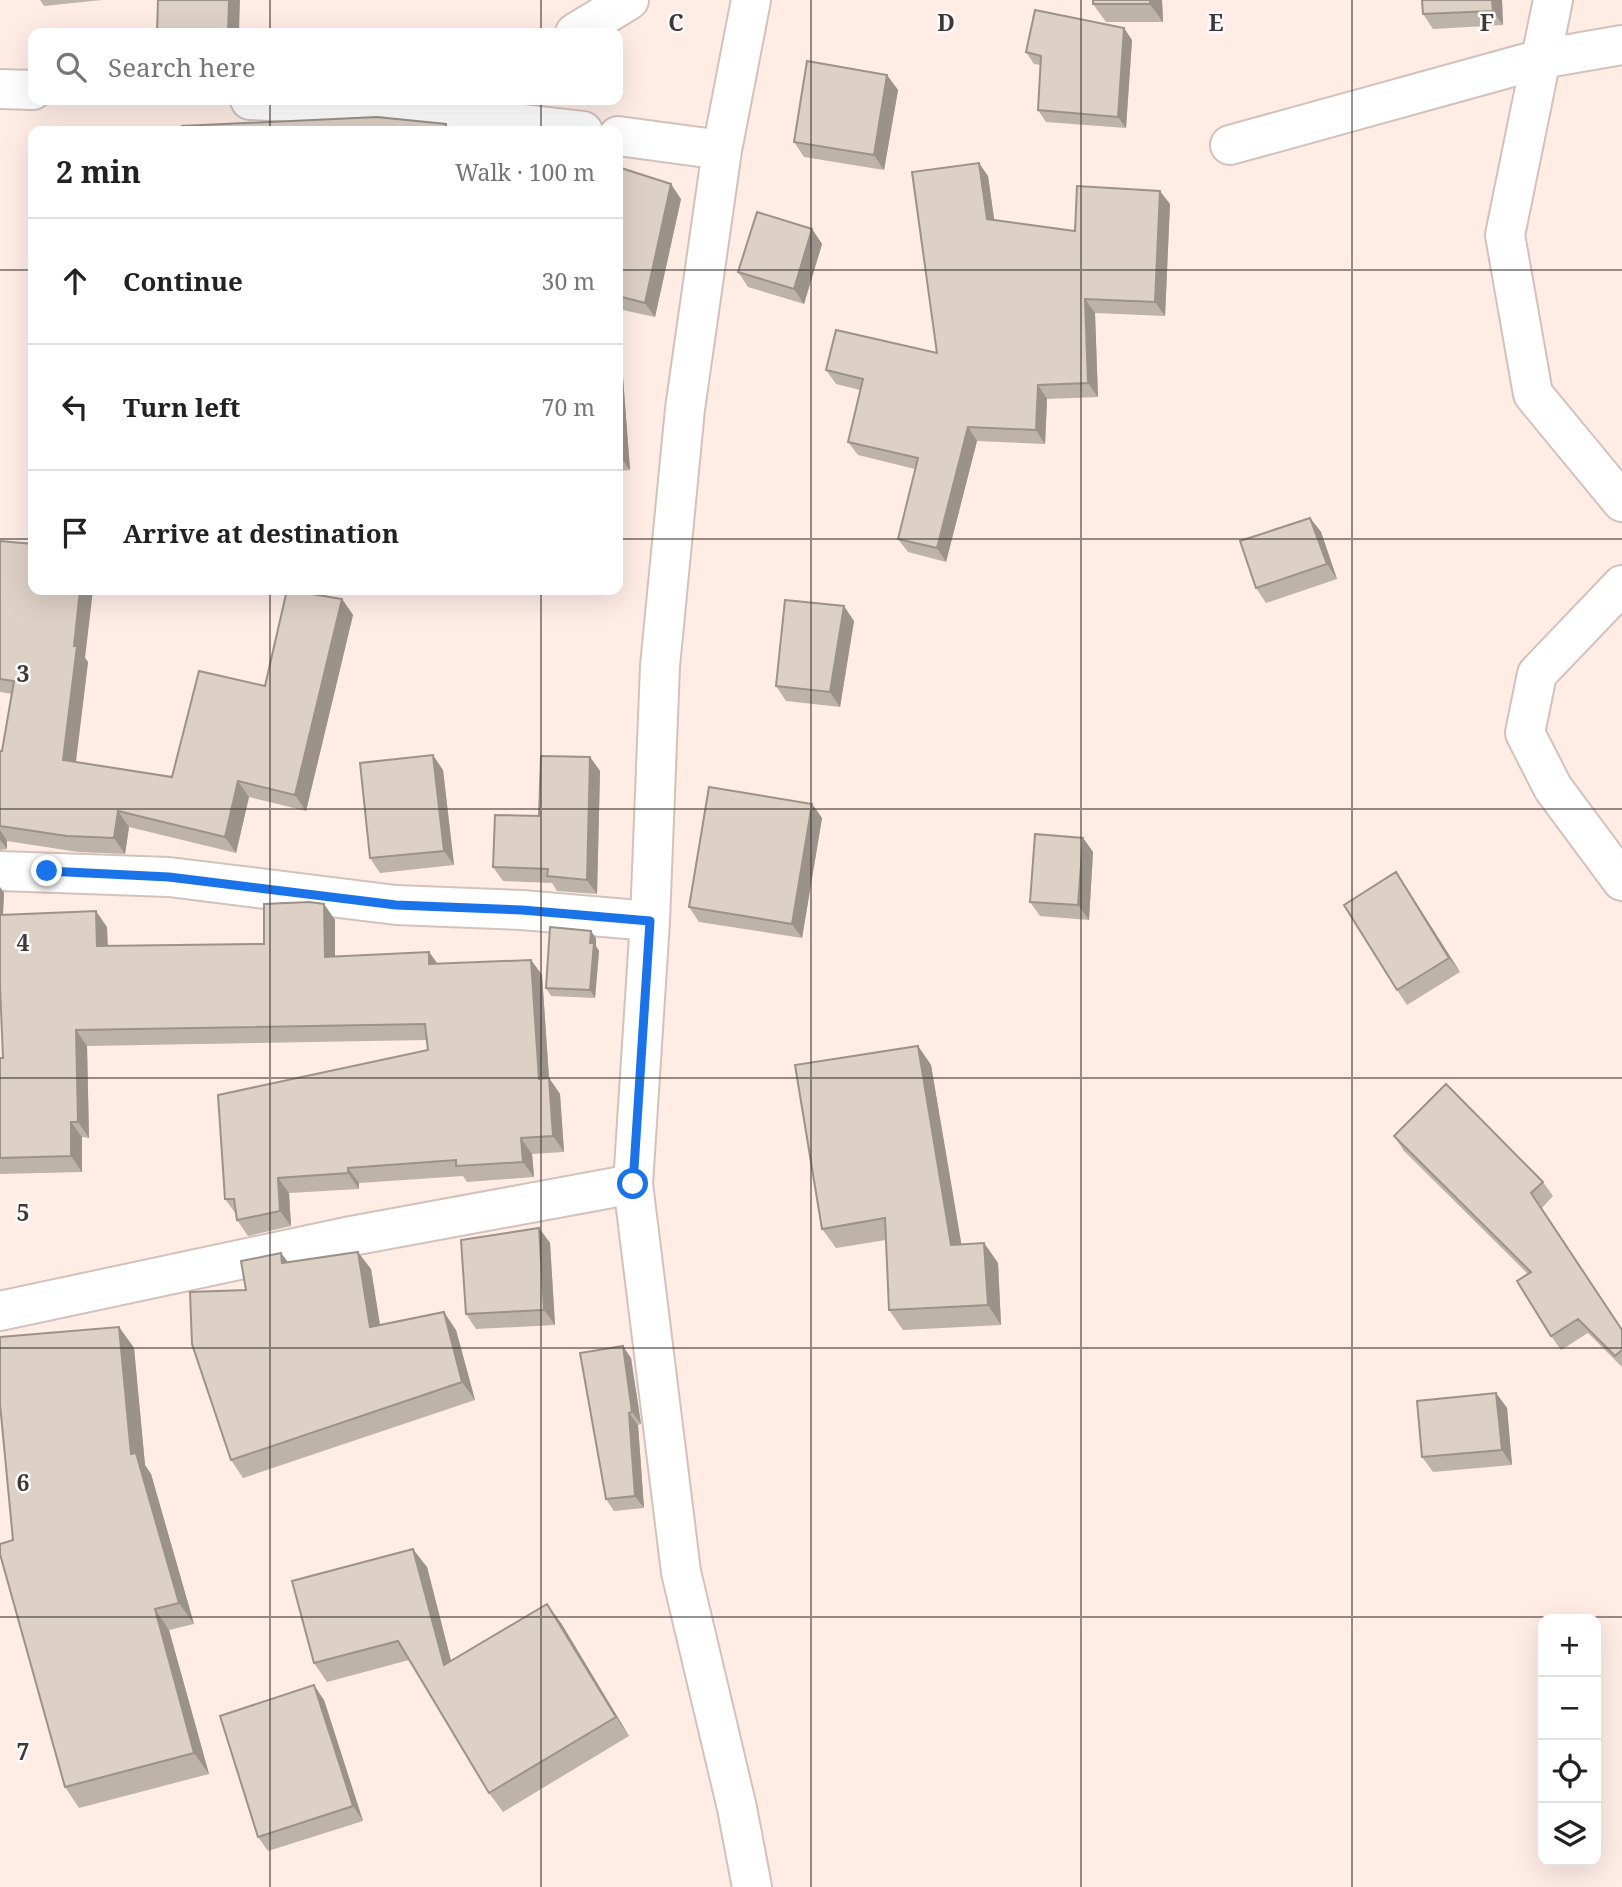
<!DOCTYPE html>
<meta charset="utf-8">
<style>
:root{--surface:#fff;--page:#f2f2f2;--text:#222;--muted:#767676;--line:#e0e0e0}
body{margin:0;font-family:"Noto Serif",serif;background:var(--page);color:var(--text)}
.controls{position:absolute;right:21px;bottom:21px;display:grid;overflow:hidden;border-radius:14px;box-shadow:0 7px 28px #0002}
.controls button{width:63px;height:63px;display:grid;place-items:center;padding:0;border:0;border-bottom:2px solid var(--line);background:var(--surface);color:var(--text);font:35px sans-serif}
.stop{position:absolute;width:21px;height:21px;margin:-16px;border:5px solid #1a73e8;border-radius:50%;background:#fff}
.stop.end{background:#1a73e8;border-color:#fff;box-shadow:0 2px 7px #0008}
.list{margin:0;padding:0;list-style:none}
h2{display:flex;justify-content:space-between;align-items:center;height:91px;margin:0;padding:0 28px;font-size:30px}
h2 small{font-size:23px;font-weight:400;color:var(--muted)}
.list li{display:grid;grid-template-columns:46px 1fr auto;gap:21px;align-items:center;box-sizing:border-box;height:126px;padding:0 28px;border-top:2px solid var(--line)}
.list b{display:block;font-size:26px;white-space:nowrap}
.list em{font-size:23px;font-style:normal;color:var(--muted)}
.icon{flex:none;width:38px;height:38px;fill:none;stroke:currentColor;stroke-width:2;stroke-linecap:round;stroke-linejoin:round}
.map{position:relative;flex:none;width:1622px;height:1887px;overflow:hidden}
.search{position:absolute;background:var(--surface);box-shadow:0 7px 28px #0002;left:28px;top:28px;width:595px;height:77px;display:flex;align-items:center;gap:18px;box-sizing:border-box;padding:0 24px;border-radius:14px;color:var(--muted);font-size:26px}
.panel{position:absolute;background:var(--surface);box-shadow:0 7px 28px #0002;left:28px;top:126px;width:595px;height:469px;border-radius:14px}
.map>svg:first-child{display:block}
</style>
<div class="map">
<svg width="1622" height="1887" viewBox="0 0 1622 1887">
<rect width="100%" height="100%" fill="#feece5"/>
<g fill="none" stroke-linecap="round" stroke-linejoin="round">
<g stroke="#d3c2bc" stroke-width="42">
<path id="minor" d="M751,0L722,150L685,409L660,666L650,921L633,1184L681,1572L737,1808L752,1887
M1553,0L1505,235L1533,394L1622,502
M575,33L629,0
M0,89L33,90
M250,100L357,105L583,131
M618,136L722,150
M1230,145L1541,59L1622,45
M1622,585L1537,674L1525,733L1553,788L1622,881
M0,871L169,877L396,905L522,910L650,921
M0,1311L346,1237L633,1184"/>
</g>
<use href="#minor" stroke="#fff" stroke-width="38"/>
</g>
<path fill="#beb3a9" d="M40,0H102L44,6Z
M1093,0H1162L1163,22H1106L1093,4Z
M1502,0L1503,25L1433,29L1423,14Z
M1132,40L1126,128L1046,122L1038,110L1041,65L1034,64L1026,52Z
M887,75L898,90L884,170L804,157L794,142Z
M618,167L681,199L655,317L618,309Z
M988,176L994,220L1075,231L1170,204L1165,316L1095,313L1098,397L1047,399L1045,444L977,441L946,562L908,552L898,539L915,469L858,455L848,442L860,390L836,384L826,370L937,353Z
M812,229L822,244L804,304L748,287L738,272Z
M618,323L619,325L630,470L618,471Z
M1310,518L1321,532L1337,579L1266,603L1256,588Z
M0,541L88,662L76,762L172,777L265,686L286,595L262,590H296V591L342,599L353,615L306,811L249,797L236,853L129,827L125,854L78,852L7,841V849L0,850V751H2L12,694L0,692Z
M854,621L840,707L786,701L776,686Z
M590,757L600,771L597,894L557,891L552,883L503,881L493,867L539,816Z
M443,770L454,865L380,873L370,858Z
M812,804L822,818L802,938L699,922L689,907Z
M1083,838L1093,852L1089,920L1040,916L1030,902Z
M0,887L4,893L3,915L107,927L108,946L264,944L324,904L335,920V956L429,952L437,964L531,960L542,975L549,1078L560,1094L564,1152L532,1154L534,1177L467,1182L463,1176L359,1183V1189L289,1193L291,1226L248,1236L237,1220L236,1214L225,1199L428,1050L427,1040L87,1046L89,1138L82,1137V1172L0,1174V1058H3L0,986Z
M1406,887L1460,972L1407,1005L1397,990Z
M596,938V946L599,951L595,998L551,996L546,988Z
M918,1046L931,1065L961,1245L984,1243L998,1263L1001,1325L903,1330L889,1310L886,1240L836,1248L822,1229Z
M1394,1136L1543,1182L1553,1196L1542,1208L1622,1329V1367L1588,1333L1561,1350L1551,1336L1528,1274L1404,1151Z
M539,1228L550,1243L555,1325L476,1329L466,1314Z
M281,1253L288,1262L371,1269L380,1325L456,1330L475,1400L243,1478L231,1460L246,1290Z
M119,1327L134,1348L145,1465L151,1474L194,1624L169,1630L209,1774L79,1808L65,1787L13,1540Z
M631,1358L641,1424L638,1425L644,1508L614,1511L606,1499Z
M1496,1393L1507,1408L1512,1465L1433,1472L1422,1457Z
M427,1567L451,1661L561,1623L629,1736L503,1812L489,1793L409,1660L327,1682L314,1663Z
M324,1700L363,1821L268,1851L258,1837Z"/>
<path fill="#9b928a" d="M229,0H240L239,33H228Z
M1150,0H1162L1163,22L1150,4Z
M1492,0H1502L1503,25L1493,11Z
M1124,28L1132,40L1126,128L1118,117Z
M887,75L898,90L884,170L874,155Z
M979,163L988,176L996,232L987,219Z
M671,184L681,199L655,317L645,303Z
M1160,191L1170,204L1165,316L1155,302Z
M812,229L822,244L804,304L794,289Z
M1085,299L1095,313L1098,397L1088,383Z
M618,323L619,325L630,470L621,458L618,410Z
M1038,385L1047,399L1045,444L1036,430Z
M968,427L977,441L946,562L937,548Z
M1310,518L1321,532L1337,579L1327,564Z
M80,590H93L85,658L88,662L74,776L63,760Z
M342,599L353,615L306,811L295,795Z
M844,606L854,621L840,707L830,692Z
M433,755L443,770L454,865L444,851Z
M590,757L600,771L597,894L587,880Z
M238,781L249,797L236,853L225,837Z
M812,804L822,818L802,938L792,924Z
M118,811L129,827L125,854L114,838Z
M0,830L7,841V849L0,840Z
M1083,838L1093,852L1089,920L1078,905Z
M1396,872L1406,887L1460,972L1449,958Z
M0,887L4,893L1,955L0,953Z
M324,904L335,920V972L325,957Z
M96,911L107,927L108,962L97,946Z
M591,931L596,938V946L599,951L595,998L590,990Z
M429,952L440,967L429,964Z
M531,960L542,975L549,1078L560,1094L564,1152L553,1136L539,1079Z
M76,1030L87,1046L89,1138L78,1122Z
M918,1046L931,1065L965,1265L951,1245Z
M71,1122L82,1137V1172L71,1156Z
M521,1138L532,1154L534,1177L523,1162Z
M348,1168L359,1183V1189L348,1173Z
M278,1178L289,1193L291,1226L280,1211Z
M539,1228L550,1243L555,1325L544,1310Z
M984,1243L998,1263L1001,1325L988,1305Z
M358,1252L371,1269L383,1344L370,1327Z
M281,1253L294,1271L282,1263Z
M444,1312L456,1330L475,1400L462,1382Z
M119,1327L134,1348L145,1465L151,1474L194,1624L179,1603L131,1454Z
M623,1346L631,1358L641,1424L632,1412Z
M1496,1393L1507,1408L1512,1465L1502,1450Z
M629,1413L638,1425L644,1508L635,1496Z
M413,1549L427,1567L457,1684L444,1665Z
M547,1604L561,1623L629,1736L616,1717Z
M155,1609L169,1630L209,1774L194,1753Z
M314,1685L324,1700L363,1821L353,1806Z"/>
<path fill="#ddd0c5" stroke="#9b928a" stroke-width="2" d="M158,0H229L228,33H157Z
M1093,0H1150V4H1093Z
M1422,0H1492L1493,11L1423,14Z
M1035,10L1124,28L1118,117L1038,110L1041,56L1026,52Z
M807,61L887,75L874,155L794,142Z
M377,117L446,124V131H183L182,126Z
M979,163L987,219L1075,231L1077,186L1160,191L1155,302L1085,299L1088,383L1038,385L1036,430L968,427L937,548L898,539L918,458L848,442L863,379L826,370L836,330L937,353L912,172Z
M618,167L671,184L645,303L618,296Z
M757,212L812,229L794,289L738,272Z
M618,410L621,458H618Z
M1310,518L1327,564L1256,588L1240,541Z
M0,541L33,544V590H80L74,646H77L63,760L172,777L199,671L265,686L287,590L342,599L295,795L238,781L225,837L118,811L114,838L67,836L0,826V751H2L14,681L0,679Z
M785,600L844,606L830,692L776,686Z
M433,755L444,851L370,858L360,763Z
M541,756L590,757L587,880L547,876L548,869L493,867L495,815L539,816Z
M709,787L812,804L792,924L689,907Z
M1035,834L1083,838L1078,905L1030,902Z
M1396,872L1449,958L1397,990L1344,905Z
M309,902L324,904L325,957L429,952V964L531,960L539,1079L549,1078L553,1136L521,1138L523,1162L456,1166V1160L348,1168V1173L278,1178L280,1211L237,1220L234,1199H225L218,1095L428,1050L425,1024L76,1030L78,1122H71V1156L0,1158V1058H3L0,986V915L96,911L97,946L264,944V904Z
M550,927L591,931L590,943H594L590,990L546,988Z
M918,1046L951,1245L984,1243L988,1305L889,1310L885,1218L822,1229L795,1065Z
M1446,1084L1543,1182L1531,1193L1622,1330V1350L1615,1356L1578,1319L1551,1336L1517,1281L1531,1272L1394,1136Z
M539,1228L544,1310L466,1314L461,1240Z
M358,1252L370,1327L444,1312L462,1382L231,1460L192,1344L190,1292L246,1290L241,1261L281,1253L282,1263Z
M119,1327L131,1454L136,1453L179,1603L155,1609L194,1753L65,1787L0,1554V1544L13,1540L0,1404V1337Z
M623,1346L632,1412L629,1413L635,1496L606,1499L580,1353Z
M1496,1393L1502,1450L1422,1457L1417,1401Z
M413,1549L444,1665L547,1604L616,1717L489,1793L398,1641L314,1663L292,1581Z
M314,1685L353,1806L258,1837L220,1716Z"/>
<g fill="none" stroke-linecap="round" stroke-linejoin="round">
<path stroke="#1a73e8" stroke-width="9" d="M47,871L169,877L396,905L522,910L650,921L633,1184"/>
</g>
<path fill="none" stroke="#3f3836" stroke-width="2" stroke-opacity="0.55" d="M270,0V33M541,0V33M811,0V1887M1081,0V1887M1352,0V1887M270,100V131M541,100V131M0,270H33M618,270H1622M0,539H33M618,539H1622M270,590V1887M541,590V1887M0,809H1622M0,1078H1622M0,1348H1622M0,1617H1622"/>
<g font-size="23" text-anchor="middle" font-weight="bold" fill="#3f3836" stroke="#fdfdfd" stroke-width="5" stroke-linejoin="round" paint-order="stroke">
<text x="676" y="31">C</text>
<text x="946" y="31">D</text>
<text x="1216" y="31">E</text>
<text x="1487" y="31">F</text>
<text x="23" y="682">3</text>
<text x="23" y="951">4</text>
<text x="23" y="1221">5</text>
<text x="23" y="1491">6</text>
<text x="23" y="1760">7</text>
</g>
</svg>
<div class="controls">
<button>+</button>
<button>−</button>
<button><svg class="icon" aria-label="locate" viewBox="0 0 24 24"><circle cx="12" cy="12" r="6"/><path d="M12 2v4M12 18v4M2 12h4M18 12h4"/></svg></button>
<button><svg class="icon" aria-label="layers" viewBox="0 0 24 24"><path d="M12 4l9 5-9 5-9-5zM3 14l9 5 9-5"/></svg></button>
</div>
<div class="stop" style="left:633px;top:1184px"></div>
<div class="stop end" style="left:47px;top:871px"></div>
<div class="search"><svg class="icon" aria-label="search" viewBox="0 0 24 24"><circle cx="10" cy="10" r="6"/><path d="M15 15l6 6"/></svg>Search here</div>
<section class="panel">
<h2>2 min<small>Walk · 100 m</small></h2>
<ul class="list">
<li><svg class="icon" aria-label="ahead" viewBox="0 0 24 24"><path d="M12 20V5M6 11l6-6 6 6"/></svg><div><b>Continue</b></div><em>30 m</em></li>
<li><svg class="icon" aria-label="left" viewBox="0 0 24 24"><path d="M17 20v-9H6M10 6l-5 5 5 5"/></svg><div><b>Turn left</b></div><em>70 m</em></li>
<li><svg class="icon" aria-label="arrive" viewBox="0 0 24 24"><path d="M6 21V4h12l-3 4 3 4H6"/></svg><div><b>Arrive at destination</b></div></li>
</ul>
</section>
</div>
